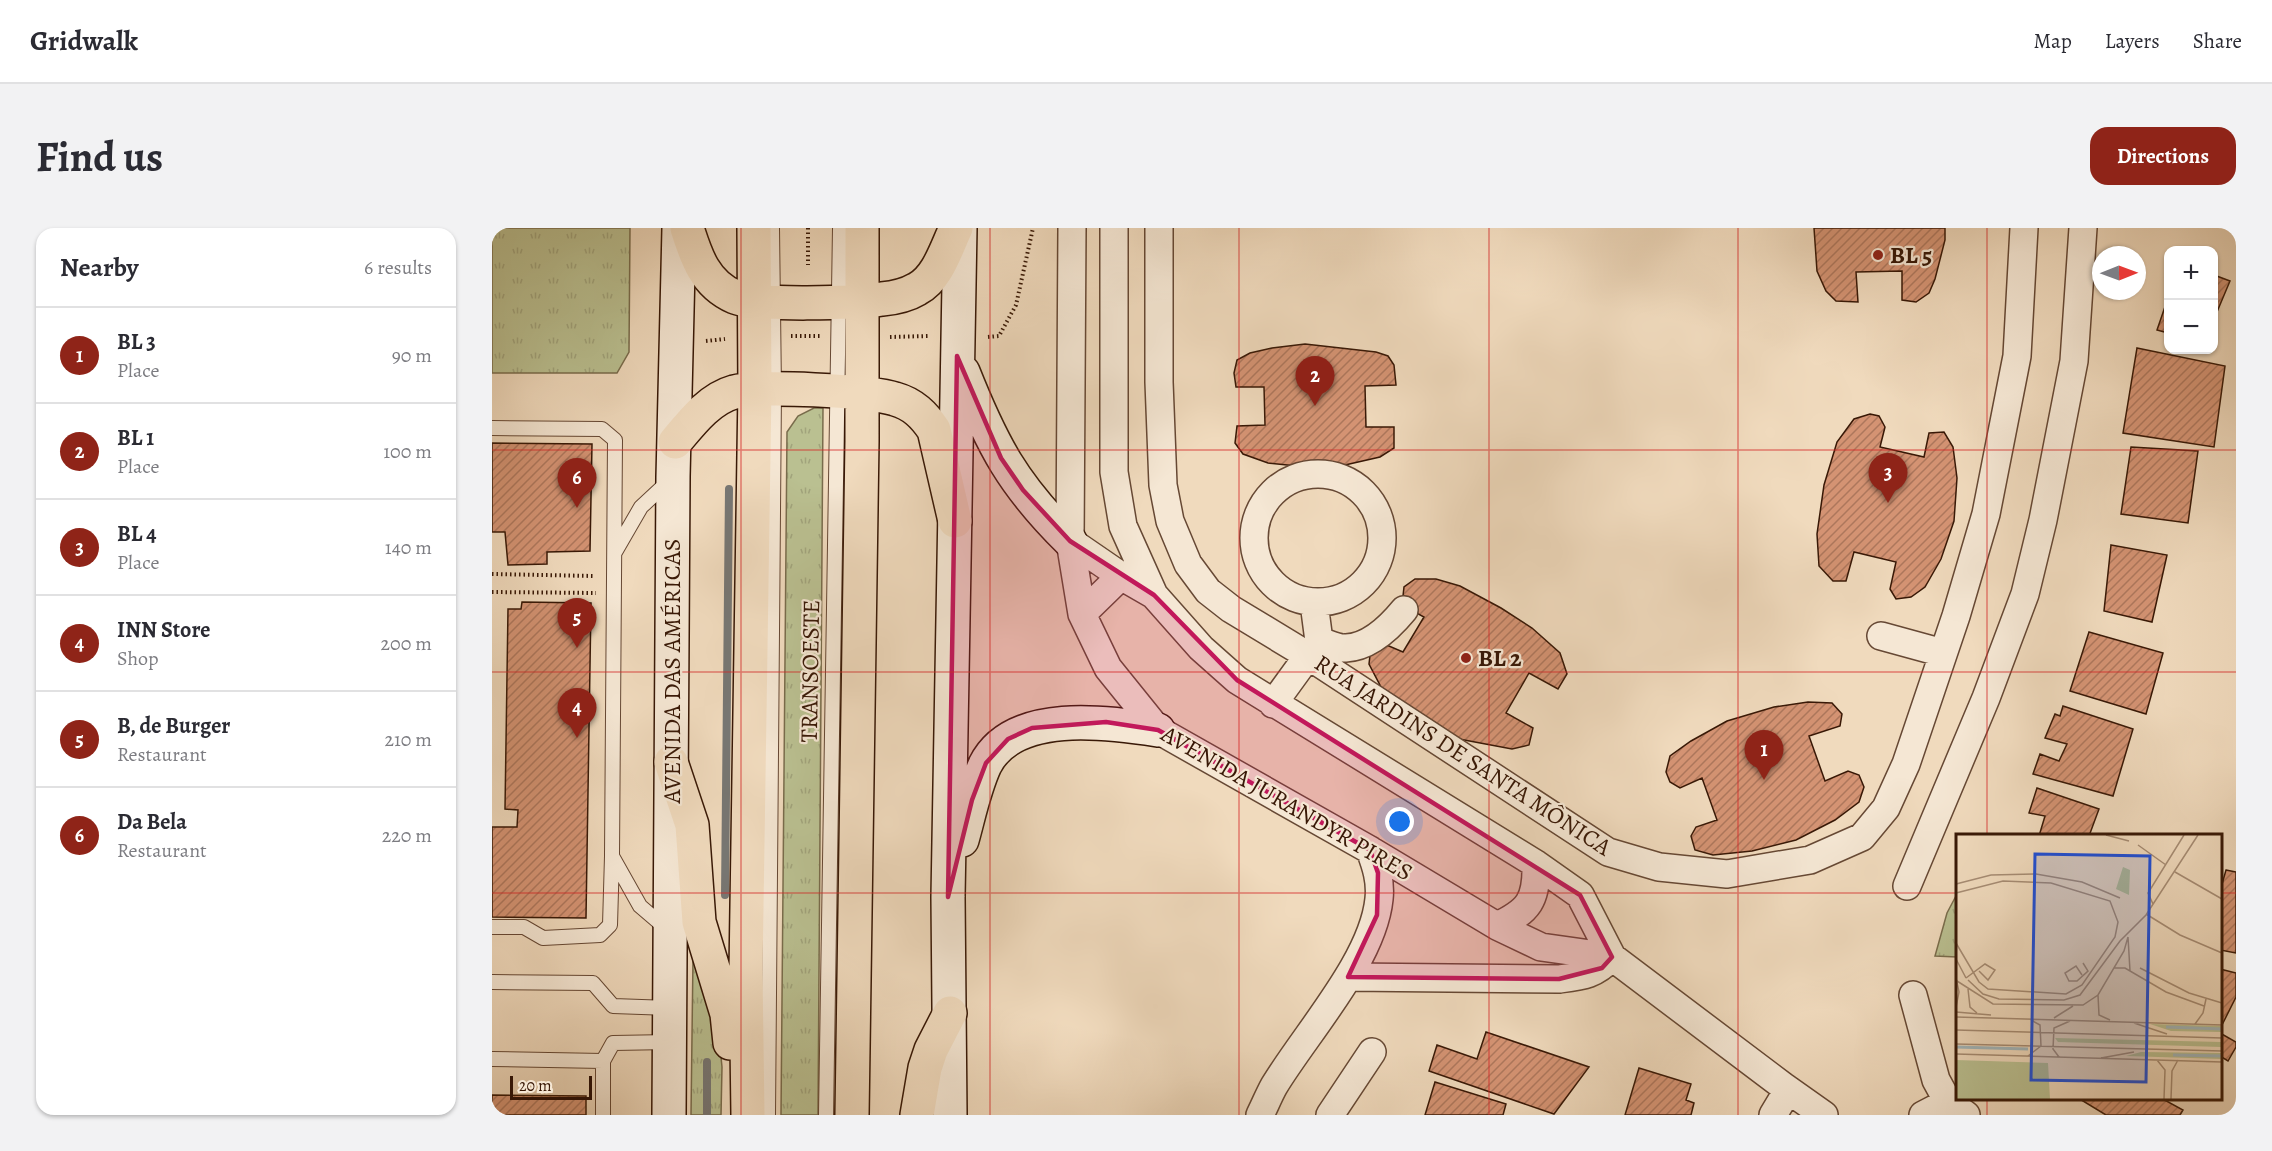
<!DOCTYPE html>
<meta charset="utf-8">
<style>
:root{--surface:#fff;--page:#f2f2f3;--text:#2b2b33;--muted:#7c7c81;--line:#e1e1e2;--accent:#8f2418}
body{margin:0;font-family:Alegreya,serif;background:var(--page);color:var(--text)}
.controls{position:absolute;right:18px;top:18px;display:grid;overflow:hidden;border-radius:12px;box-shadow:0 2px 4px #0004}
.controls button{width:54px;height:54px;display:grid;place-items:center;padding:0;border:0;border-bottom:2px solid var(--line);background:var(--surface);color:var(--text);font:30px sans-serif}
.compass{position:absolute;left:1600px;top:18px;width:54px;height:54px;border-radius:50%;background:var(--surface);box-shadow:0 2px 4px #0004;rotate:89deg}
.scale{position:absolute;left:18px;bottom:15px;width:82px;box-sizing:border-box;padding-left:6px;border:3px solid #381806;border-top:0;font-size:16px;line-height:21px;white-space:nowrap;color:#381806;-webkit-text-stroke:4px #f5e7d4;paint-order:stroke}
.you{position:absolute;left:908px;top:594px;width:21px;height:21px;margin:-15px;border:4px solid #fff;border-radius:50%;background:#1a73e8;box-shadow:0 0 0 9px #1a73e833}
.badge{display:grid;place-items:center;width:39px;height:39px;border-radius:50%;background:var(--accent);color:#fff;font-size:20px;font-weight:700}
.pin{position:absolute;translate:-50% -50px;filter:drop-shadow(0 2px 3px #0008)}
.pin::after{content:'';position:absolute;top:32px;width:21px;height:18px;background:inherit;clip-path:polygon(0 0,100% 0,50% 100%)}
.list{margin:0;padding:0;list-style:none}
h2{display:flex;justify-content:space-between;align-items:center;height:78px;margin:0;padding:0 24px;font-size:26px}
h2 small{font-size:20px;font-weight:400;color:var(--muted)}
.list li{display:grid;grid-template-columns:39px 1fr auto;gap:18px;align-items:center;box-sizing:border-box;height:96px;padding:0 24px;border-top:2px solid var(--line)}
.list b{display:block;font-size:22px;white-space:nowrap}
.list p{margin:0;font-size:20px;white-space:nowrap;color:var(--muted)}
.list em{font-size:20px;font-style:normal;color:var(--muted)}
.map{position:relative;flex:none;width:1744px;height:887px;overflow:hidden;border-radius:18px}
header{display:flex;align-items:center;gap:36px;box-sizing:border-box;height:84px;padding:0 30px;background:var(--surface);border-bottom:2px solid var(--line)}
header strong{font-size:28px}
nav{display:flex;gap:33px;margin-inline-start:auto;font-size:21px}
.intro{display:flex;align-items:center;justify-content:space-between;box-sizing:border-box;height:144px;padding:0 36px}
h1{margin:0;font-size:42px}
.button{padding:15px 27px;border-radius:18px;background:var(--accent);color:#fff;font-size:21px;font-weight:700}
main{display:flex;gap:36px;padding:0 36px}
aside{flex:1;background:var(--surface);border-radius:18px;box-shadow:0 2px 4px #0004}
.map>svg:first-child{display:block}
</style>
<header>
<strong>Gridwalk</strong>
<nav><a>Map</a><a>Layers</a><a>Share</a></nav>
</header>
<div class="intro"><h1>Find us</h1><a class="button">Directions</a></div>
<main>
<aside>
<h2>Nearby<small>6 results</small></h2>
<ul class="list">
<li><span class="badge">1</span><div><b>BL 3</b><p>Place</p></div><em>90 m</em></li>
<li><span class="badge">2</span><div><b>BL 1</b><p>Place</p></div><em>100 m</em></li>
<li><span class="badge">3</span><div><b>BL 4</b><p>Place</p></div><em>140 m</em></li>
<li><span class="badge">4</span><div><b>INN Store</b><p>Shop</p></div><em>200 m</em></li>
<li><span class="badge">5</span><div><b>B, de Burger</b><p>Restaurant</p></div><em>210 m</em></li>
<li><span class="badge">6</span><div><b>Da Bela</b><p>Restaurant</p></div><em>220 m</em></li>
</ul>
</aside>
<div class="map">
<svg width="1744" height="887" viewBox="0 0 1744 887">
<defs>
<pattern id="grass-tufts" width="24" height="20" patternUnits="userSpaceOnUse" patternTransform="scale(1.5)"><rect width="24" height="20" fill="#bac091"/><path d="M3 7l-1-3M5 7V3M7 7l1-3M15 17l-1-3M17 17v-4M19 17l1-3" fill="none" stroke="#a1a47c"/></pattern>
<pattern id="building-hatch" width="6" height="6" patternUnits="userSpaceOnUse" patternTransform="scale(1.5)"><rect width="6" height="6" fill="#d49373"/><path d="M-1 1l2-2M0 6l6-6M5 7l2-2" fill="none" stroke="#ad775c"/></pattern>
</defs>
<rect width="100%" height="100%" fill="#f0dabd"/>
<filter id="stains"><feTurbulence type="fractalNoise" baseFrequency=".00333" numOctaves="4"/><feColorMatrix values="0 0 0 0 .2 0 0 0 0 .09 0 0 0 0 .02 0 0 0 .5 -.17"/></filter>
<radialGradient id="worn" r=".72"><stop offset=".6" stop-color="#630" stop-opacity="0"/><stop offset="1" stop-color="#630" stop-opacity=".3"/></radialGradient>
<path fill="url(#grass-tufts)" stroke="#796c4c" stroke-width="1.5" d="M0,0H138L137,124L125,145H0Z
M322,180H331L326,887H289L295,204L306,188Z
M1465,666V729L1443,728L1455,685Z
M205,729L227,809L230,839L229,887H199L201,730Z"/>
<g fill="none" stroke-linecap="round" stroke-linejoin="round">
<path stroke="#777774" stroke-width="8" d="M233,667L237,261
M215,887V834"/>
</g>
<path fill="url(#building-hatch)" stroke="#381806" stroke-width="1.5" d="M1322,0H1453V12L1443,51L1437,65L1424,74L1410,72V43L1364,44L1366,74L1344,73L1334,63L1325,43Z
M1722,47L1738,53L1722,91Z
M1676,70V105L1665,102Z
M813,116L884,124L896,128L902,137L904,157L873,158L874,199H902V220L888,229L853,237L815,239L776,235L751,226L743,215L745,198L773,197L772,159H744L742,145L745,132L758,125L780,120Z
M1645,120L1733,138L1722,219L1631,205Z
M1378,186L1387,188L1393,199L1388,219L1432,229L1437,205L1452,204L1461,219L1465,250L1462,293L1449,331L1433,359L1419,369L1404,371L1398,361L1404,334L1362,324L1354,353H1341L1327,338L1325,306L1332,257L1345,214L1362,191Z
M0,215L100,216L98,323L55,324V336L16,337L13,304H0Z
M1639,219L1706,223L1696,295L1629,286Z
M1619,317L1675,327L1660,394L1612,383Z
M923,351H944L968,358L1009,380L1040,400L1068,425L1075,446L1066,461L1037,445L1014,485L1041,500L1037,517L1020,521L967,511L915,486L889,459L877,436L879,419L890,415L911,424L932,389L910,377L912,359Z
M30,374L99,375L94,690L0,689V599H25L26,582L13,581L16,381H29Z
M1597,404L1671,425L1654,486L1578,463Z
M1316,474L1340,475L1350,486L1348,498L1317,508L1333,553L1356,543L1367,547L1372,559L1367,574L1343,592L1304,612L1260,623L1221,627L1203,622L1199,608L1204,599L1225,592L1210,550L1188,560L1178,554L1174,544L1178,528L1199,513L1235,493L1282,479Z
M1571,478L1641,501L1621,568L1541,546L1548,526L1567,533L1575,516L1553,510L1563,486L1568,488Z
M1545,560L1607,581L1597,608H1547L1553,588L1537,585Z
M1734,642L1744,644V725L1728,722V663Z
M1728,741L1744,745V769L1728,801Z
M994,804L1097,839L1062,886L937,843L945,817L985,831Z
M1728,805L1744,814V819L1736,833L1728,828Z
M1147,840L1199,856L1194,872L1202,875L1199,887H1133Z
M943,854L1014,876L1011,887H933Z
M0,867L94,868V887H0Z
M1586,870H1669L1691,882L1688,887H1614Z"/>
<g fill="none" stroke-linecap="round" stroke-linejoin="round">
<g stroke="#664834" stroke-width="16">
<path id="lane" d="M0,200L110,201L123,212L120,628L118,697L108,707L51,710L32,699H0
M123,324L149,279L178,252
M121,630L148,678L176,702
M0,754L101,755L121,778L178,780
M0,831L111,833
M111,887V833L121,815L178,814
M276,887L282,162L280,0
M334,887L348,0"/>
</g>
<g stroke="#664834" stroke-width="30">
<path id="street" d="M580,0L578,313L590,386L616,440L666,502L878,622L1005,698L1049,719L1120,729
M622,0V244L631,298L662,367L709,420L745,452L1044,636L1088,667L1120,729L1291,858L1332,887
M667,0V154L671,257L678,293L696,336L716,363L739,381L815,427L1116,624L1167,639L1235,646L1318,632L1370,609L1394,580L1414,536L1464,388L1494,286L1525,128L1532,0
M762 310a64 64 0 1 1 128 0a64 64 0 1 1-128 0Z
M578,313L629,348L662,367
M822,375L827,413C835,415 846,421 854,420C878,419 898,399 912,382
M590,386L629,348
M1389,408L1451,425
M781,476L826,414
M1415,658L1494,470L1533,366L1551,292L1582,133L1591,0
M1005,698C1037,683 1045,672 1044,636
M856,749L1067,751C1091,748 1103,747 1120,729
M1421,767L1444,852L1456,874
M768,887C773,877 777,867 782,858C814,805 881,732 887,671C889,653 884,638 878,622
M838,887L880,824
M1281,887L1296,862
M1431,887L1456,874L1474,887"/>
</g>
<g stroke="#381806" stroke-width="36">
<path id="secondary" d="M471,144C500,217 521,257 578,313
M470,612C477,587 482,561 493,537C521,481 615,494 666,502
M177,887L181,249L187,0
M458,887L456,669L468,0"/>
</g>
<g stroke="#381806" stroke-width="36">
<path id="highway" d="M195,0C204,29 213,56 243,69C264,78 365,75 390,71C401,70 415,67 425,61C446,50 454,21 464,0
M183,214C199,195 217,171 242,164C265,157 380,163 403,171C421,176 432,187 442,202L463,293
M179,534L200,597L207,694L235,786L238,815
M256,887L254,744L263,161L262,0
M360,887L370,213V0
M425,887L433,840L439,822L458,785"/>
</g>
<path stroke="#381806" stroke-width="4" stroke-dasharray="1.5 3" stroke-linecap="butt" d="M316,0V37
M299,108H328
M398,109L436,108
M496,109L507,108L524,77L541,0
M214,113L233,111
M0,346L101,348
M0,364L104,365"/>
<use href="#lane" stroke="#f5e7d4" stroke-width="14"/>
<use href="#street" stroke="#f5e7d4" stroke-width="27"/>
<use href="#secondary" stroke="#f5e7d4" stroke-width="33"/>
<use href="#highway" stroke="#f0dabd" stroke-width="33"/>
</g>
<path fill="#c2185b" fill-opacity="0.2" stroke="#c2185b" stroke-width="4.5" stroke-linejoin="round" d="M465,128L509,230L531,262L578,313L662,367L745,452L1088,667L1120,729L1110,740L1067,751L856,749L885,687L886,645L878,622L666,502L614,494L540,500L516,511L494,535L480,572L456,669Z"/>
<path fill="none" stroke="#d62828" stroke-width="1.5" stroke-opacity="0.55" d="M249,0V887M498,0V887M747,0V887M997,0V887M1246,0V887M1495,0V608M0,222H1744M0,444H1744M0,665H1465M1728,665H1744M1495,870V887"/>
<g fill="#8f2418" stroke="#f5e7d4" stroke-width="2">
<circle cx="1386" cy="27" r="6"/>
<circle cx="974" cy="430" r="6"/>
</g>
<g text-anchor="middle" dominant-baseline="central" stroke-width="4.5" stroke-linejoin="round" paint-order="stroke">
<g font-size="24" font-weight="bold" fill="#381806" stroke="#f5e7d4" text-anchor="start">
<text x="1398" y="27">BL 5</text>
<text x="986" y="430">BL 2</text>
</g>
<g font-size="24" fill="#381806" stroke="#f5e7d4">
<text transform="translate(180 443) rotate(-90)">AVENIDA DAS AMÉRICAS</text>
<text transform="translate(318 443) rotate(-89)">TRANSOESTE</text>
<text transform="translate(971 527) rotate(33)">RUA JARDINS DE SANTA MÔNICA</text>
<text transform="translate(795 575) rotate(30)">AVENIDA JURANDYR PIRES</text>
</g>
</g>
<g transform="translate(1464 606)">
<rect width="266" height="266" fill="#f0dabd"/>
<path d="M167,33L174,36L173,61L160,55ZM194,190L265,192V198L215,197ZM99,204L265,208V213L102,208ZM185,218L265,219L266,225L170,222ZM0,226L92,229L94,265H0Z" fill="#bac091"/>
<path fill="none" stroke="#a1b7bd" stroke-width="3" d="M210,193L266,195M0,213L72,215M217,221L266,222"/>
<path fill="none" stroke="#a68c74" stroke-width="1.5" d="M150,1L173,7M182,11L210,31M219,38L266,65M0,50L35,41L80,40L126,48L164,64M0,59L47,47L95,49L154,67L162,88L159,103L126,151L110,160L32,155L23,148L0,109M197,70L192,59L228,1M190,80L224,101L266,119M172,103L174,137M0,125L10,144M158,134H169L210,158L248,172M184,134L233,159L266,169M126,141L120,132L109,139L113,147H121L132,137L127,129M0,144L3,158L0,173M10,144L29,130L39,136L32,146L23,137M12,146L27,160L43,165L108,166L124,161L164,107L190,81L242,1M1,147L37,170L127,171L142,161L168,117L172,103M12,155L14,173L21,179M142,161L143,181L154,186M0,178L35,181M0,183L266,191M98,184L117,172M178,189L211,200M239,190L247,179L250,165M0,196L266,204M0,210L266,217M0,220L266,228M72,222L85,212L84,191L75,186M103,223L97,215L98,194L114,187M145,224L178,218M201,226L209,236L208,265M215,265L216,237L222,226"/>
<path fill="#1d4ed8" fill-opacity="0.15" stroke="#1d4ed8" stroke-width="3" d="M79,20L194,22L190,248L75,246Z"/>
<rect width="266" height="266" fill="none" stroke="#381806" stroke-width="3"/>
</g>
<rect width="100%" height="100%" filter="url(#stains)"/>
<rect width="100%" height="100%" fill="url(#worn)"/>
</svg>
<div class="controls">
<button>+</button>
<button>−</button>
</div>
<svg class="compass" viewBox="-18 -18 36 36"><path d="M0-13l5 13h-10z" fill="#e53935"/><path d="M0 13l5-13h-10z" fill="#7c7c81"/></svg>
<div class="scale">20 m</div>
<div class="you"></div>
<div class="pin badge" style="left:1272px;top:552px">1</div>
<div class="pin badge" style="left:823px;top:178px">2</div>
<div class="pin badge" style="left:1396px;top:275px">3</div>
<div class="pin badge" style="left:85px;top:510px">4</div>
<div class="pin badge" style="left:85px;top:420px">5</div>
<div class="pin badge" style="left:85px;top:280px">6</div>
</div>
</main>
